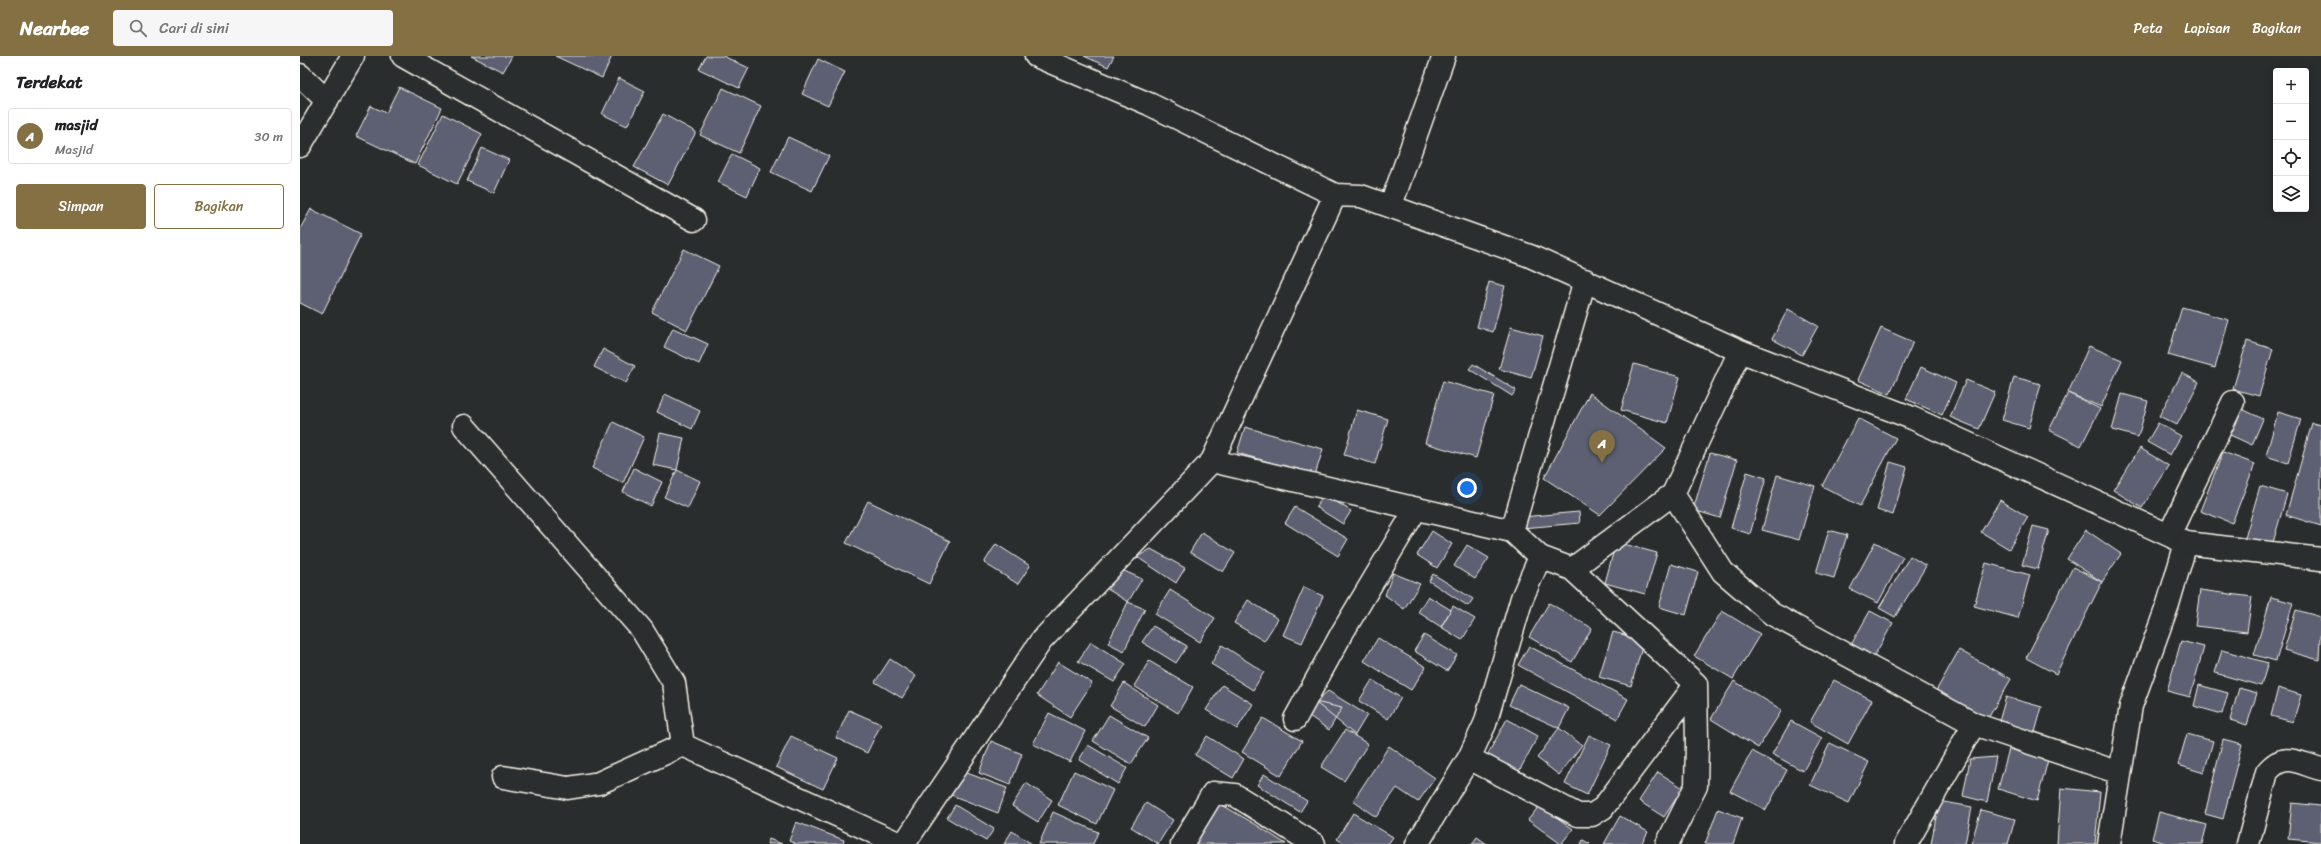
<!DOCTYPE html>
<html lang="id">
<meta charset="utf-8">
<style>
:root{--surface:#fff;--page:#f6f6f6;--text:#202124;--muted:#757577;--line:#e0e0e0;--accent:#847042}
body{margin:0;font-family:Sriracha,sans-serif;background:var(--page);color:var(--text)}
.controls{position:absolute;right:12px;top:12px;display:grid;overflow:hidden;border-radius:4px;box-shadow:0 2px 10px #0003}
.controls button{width:36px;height:36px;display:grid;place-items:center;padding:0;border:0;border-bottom:1px solid var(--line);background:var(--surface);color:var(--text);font:20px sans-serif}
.you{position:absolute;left:1167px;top:432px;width:14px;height:14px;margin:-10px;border:3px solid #fff;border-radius:50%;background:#1a73e8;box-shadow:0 0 0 6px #1a73e833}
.badge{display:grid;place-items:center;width:26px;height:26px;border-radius:50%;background:var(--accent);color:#fff;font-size:13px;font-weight:700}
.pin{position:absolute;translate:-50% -33px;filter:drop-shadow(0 1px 2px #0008)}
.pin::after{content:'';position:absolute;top:21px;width:14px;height:12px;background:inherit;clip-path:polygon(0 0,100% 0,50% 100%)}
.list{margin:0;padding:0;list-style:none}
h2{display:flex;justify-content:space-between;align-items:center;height:52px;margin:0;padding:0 16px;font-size:17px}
h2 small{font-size:13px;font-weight:400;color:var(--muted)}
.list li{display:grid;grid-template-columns:26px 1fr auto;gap:12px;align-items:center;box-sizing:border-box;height:56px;margin:0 8px 8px;padding:0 8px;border:1px solid var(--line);border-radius:4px}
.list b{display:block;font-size:15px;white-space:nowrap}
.list p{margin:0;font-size:13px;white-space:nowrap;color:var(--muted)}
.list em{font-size:13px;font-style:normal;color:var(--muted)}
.actions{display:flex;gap:8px;padding:12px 16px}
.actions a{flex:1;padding:9px 0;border:1px solid var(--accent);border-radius:4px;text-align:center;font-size:14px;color:var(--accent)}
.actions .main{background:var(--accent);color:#fff}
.icon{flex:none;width:22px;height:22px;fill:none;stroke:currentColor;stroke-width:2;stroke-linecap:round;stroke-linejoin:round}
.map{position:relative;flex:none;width:2021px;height:788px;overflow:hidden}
header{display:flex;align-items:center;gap:24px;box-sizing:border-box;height:56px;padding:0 20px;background:var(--accent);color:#fff}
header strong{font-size:19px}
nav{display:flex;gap:22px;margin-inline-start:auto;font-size:14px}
.search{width:280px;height:36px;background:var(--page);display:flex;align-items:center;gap:10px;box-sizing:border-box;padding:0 14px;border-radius:4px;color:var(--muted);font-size:15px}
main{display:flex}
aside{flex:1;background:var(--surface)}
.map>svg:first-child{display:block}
</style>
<header>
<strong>Nearbee</strong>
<div class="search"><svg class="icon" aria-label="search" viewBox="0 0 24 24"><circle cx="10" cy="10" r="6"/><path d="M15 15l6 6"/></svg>Cari di sini</div>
<nav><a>Peta</a><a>Lapisan</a><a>Bagikan</a></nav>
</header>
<main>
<aside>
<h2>Terdekat<small></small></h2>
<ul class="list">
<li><span class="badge">A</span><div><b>masjid</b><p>Masjid</p></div><em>30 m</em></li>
</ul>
<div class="actions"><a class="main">Simpan</a><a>Bagikan</a></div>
</aside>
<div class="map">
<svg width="2021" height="788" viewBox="0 0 2021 788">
<rect width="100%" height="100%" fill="#2a2d2e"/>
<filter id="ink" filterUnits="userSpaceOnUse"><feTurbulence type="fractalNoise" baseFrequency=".025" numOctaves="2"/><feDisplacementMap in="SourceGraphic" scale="8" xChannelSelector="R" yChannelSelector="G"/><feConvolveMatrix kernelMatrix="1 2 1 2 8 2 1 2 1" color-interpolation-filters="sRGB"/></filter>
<g filter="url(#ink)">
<path fill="#5b6072" stroke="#f4f1e8" d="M171,0H212L203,16Z
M255,0H312L302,22Z
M406,0H423L449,12L439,32L399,13Z
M784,0H814L808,11Z
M518,3L545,16L528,50L502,38Z
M319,22L345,35L327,70L302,58Z
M99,31L142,52L115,108L56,80L71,50L86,57Z
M423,32L461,50L439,97L400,79Z
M143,58L182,78L157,128L118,109Z
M363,58L396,76L368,129L334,111Z
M488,81L529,100L512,135L471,116Z
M182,92L209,104L194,137L167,125Z
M432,98L460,112L447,140L418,126Z
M11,153L61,178L22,258L0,247V173Z
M384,193L419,210L387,274L352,256Z
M1189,226L1205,230L1193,276L1177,271Z
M1882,251L1929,264L1915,312L1868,299Z
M1488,253L1518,270L1502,299L1472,283Z
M1211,271L1243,280L1231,322L1199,313Z
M373,272L408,288L399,308L364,291Z
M1581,272L1613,286L1590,338L1558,324Z
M1947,285L1973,293L1959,340L1933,333Z
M1789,290L1822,304L1801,351L1768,337Z
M303,293L335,310L326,327L294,311Z
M1173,308L1216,334L1212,340L1169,313Z
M1334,308L1380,321L1367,367L1321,354Z
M1621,311L1656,327L1642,359L1606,343Z
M1882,317L1899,326L1877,369L1859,360Z
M1714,321L1741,328L1729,372L1702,364Z
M1666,324L1695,336L1679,373L1650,361Z
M1143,325L1194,339L1176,402L1125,387Z
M1290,337L1366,392L1300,459L1244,422Z
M1768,337L1800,353L1781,390L1749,374Z
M365,338L400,355L392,373L357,356Z
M1822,338L1848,345L1838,381L1812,374Z
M1942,353L1963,363L1952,389L1930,379Z
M1057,354L1088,363L1075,408L1044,399Z
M1978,356L2001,363L1988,407L1966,400Z
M1558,362L1596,382L1560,450L1522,430Z
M313,366L344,381L323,427L292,412Z
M1858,367L1881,380L1870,399L1847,386Z
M2012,367L2021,369V470L1986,459Z
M945,371L1023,393L1015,419L937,397Z
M360,377L384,382L377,414L353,409Z
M1840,392L1869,410L1842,452L1813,434Z
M1923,396L1955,408L1932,467L1900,455Z
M1410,397L1437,404L1420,462L1393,454Z
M1590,406L1607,411L1593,459L1577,454Z
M334,412L362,426L351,450L323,436Z
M377,414L400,425L388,452L364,441Z
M1447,416L1466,422L1450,478L1431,472Z
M1477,419L1515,430L1499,484L1462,474Z
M1960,430L1987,438L1972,490L1945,482Z
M1024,438L1051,455L1043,468L1016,451Z
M1700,444L1728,461L1709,493L1681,476Z
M568,445L650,485L629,528L546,487Z
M995,451L1048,483L1038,500L985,467Z
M1279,456L1280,467L1222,472L1221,461Z
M1733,470L1749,474L1738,513L1722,509Z
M1529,474L1547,479L1534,522L1516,517Z
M1786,474L1821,498L1802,526L1767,503Z
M1132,475L1152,488L1137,512L1117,499Z
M902,476L935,497L923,516L890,496Z
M1316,486L1357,497L1345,538L1305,527Z
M1575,486L1603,501L1578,547L1550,533Z
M696,488L730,510L718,528L684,507Z
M1167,489L1189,502L1175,523L1154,510Z
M851,493L885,512L876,527L837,501Z
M1610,500L1626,510L1595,561L1579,552Z
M1686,507L1730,519L1718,562L1674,550Z
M1371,508L1398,516L1386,559L1359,551Z
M1773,511L1802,526L1756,618L1726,602Z
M822,514L842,523L828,546L801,529Z
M1093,517L1120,528L1104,553L1085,539Z
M1133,518L1173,543L1168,550L1129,525Z
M1004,531L1023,540L1002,587L983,579Z
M870,534L915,562L900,586L855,558Z
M1900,534L1952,541L1947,576L1895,570Z
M1128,540L1151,554L1141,571L1118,556Z
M1971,541L1993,547L1976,605L1954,599Z
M948,544L978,563L964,585L934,567Z
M828,546L845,553L824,595L808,587Z
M1249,547L1292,572L1272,606L1229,581Z
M1153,550L1175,563L1162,584L1141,571Z
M1996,554L2021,561L2019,604L1984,594Z
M1422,555L1460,578L1433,623L1394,600Z
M1570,555L1593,567L1569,609L1547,596Z
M853,570L887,590L876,607L842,586Z
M1313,576L1344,584L1331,630L1299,621Z
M1124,579L1157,599L1147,615L1114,595Z
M1078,582L1126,611L1111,634L1064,605Z
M1881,585L1904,591L1890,641L1867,635Z
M791,586L826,608L814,626L778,605Z
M922,589L964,616L953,634L911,608Z
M1229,590L1328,643L1317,663L1218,609Z
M1659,594L1711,623L1687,664L1636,635Z
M1922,594L1968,607L1961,630L1915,617Z
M590,603L616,620L602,642L575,626Z
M849,605L893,631L878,657L834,630Z
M758,606L792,627L770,661L737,639Z
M1072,624L1101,642L1088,663L1059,645Z
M1534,624L1572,644L1548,688L1510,666Z
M1434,625L1482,654L1458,692L1411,663Z
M824,627L858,649L845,671L810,650Z
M1219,628L1269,652L1259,672L1209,649Z
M922,629L953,648L937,673L906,654Z
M1899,629L1928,637L1922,658L1894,650Z
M1939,632L1957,637L1947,669L1930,664Z
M1978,632L2001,639L1993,666L1971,660Z
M1028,635L1067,659L1055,679L1015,646Z
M1706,641L1742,651L1734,680L1698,669Z
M1015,646L1042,652L1029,674L1005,657Z
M549,654L581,668L567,697L536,682Z
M749,657L785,675L770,706L733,688Z
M809,659L848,682L831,708L793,685Z
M963,662L1002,685L981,720L942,696Z
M1207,663L1238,680L1216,721L1184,705Z
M1491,665L1522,682L1503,715L1472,698Z
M1259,672L1282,689L1259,719L1237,702Z
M1045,674L1068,688L1044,725L1021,711Z
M1887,678L1913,685L1904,717L1878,709Z
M1289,679L1311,689L1287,739L1265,728Z
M491,680L538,702L523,733L476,711Z
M907,680L944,703L933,722L895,699Z
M1923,683L1942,688L1923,763L1905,758Z
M691,685L722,698L710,729L679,717Z
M1530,687L1569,706L1549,747L1510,729Z
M788,689L827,712L818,728L779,704Z
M1089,690L1135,722L1118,746L1097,732L1076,761L1053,745Z
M1709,693L1748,704L1737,745L1698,733Z
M1452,695L1487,714L1466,754L1430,735Z
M1696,701L1687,746L1663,740L1670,703Z
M659,714L707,732L698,757L651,739Z
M774,715L813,734L797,768L758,749Z
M1358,716L1383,732L1364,761L1339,745Z
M964,718L1007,745L1000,756L957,729Z
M726,727L752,744L738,766L712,750Z
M1761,732L1800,736L1795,788H1757Z
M1639,745L1672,751L1665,788H1631Z
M917,746L955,768L986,788H895Z
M846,747L873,764L858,788L831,771Z
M1992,747L2021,750V786L1988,783Z
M655,749L694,773L686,785L647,762Z
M1240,749L1273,773L1261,788L1228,764Z
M1418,753L1442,762L1433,788H1405Z
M1681,754L1715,763L1708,788H1671Z
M753,756L798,776L793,788H739Z
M1859,756L1907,769L1902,788H1869L1852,783Z
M1053,757L1093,781L1088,788H1045L1037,783Z
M1320,760L1348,776L1341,788H1304Z
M496,766L544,784L543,788H496L489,785Z
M712,775L732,788H704Z
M1177,781L1187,788H1172Z
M469,783L482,788H467Z
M1283,784L1290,788H1281Z"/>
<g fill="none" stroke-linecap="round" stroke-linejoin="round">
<g stroke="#f4f1e8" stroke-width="25">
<path id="street" d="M103,0L394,164
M736,0L849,48L1035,139L1061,140L1230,200L1440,295L1612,362L1886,487L1868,548L1831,650L1809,788
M0,19L27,45
M0,90L53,0
M1091,149L1144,0
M164,370L342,574L374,627L383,689L600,788
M912,405L1035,139
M1373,438L1423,516L1472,558L1674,668L1820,717
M1212,475L1285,224
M1869,479L1933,346
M1272,513L1396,628L1397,687L1396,730L1367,788
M995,663L1042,577L1116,453
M1169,702L1278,759H1292L1303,752L1396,628
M203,721L268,732L299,727L383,689
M604,788L741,585L912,405L1212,475L1240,501L1272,513L1373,438L1440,295
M882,788L913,737L935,739L1014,788
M1117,788L1169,702L1185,668L1222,542L1240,501
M1606,788L1674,668
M1948,788L1967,716C1984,695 1998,707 2021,713"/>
</g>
<g stroke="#f4f1e8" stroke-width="25">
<path id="secondary" d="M1886,487L2021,503"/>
</g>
<use href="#street" stroke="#2a2d2e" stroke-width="22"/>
<use href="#secondary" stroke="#2a2d2e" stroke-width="22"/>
</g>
</g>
</svg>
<div class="controls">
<button>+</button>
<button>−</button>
<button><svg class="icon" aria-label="locate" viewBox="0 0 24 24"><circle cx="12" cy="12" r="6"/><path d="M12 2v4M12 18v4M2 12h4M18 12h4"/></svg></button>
<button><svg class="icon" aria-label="layers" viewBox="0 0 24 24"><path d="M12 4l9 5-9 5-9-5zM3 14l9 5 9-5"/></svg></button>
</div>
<div class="you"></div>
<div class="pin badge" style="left:1302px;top:407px">A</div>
</div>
</main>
